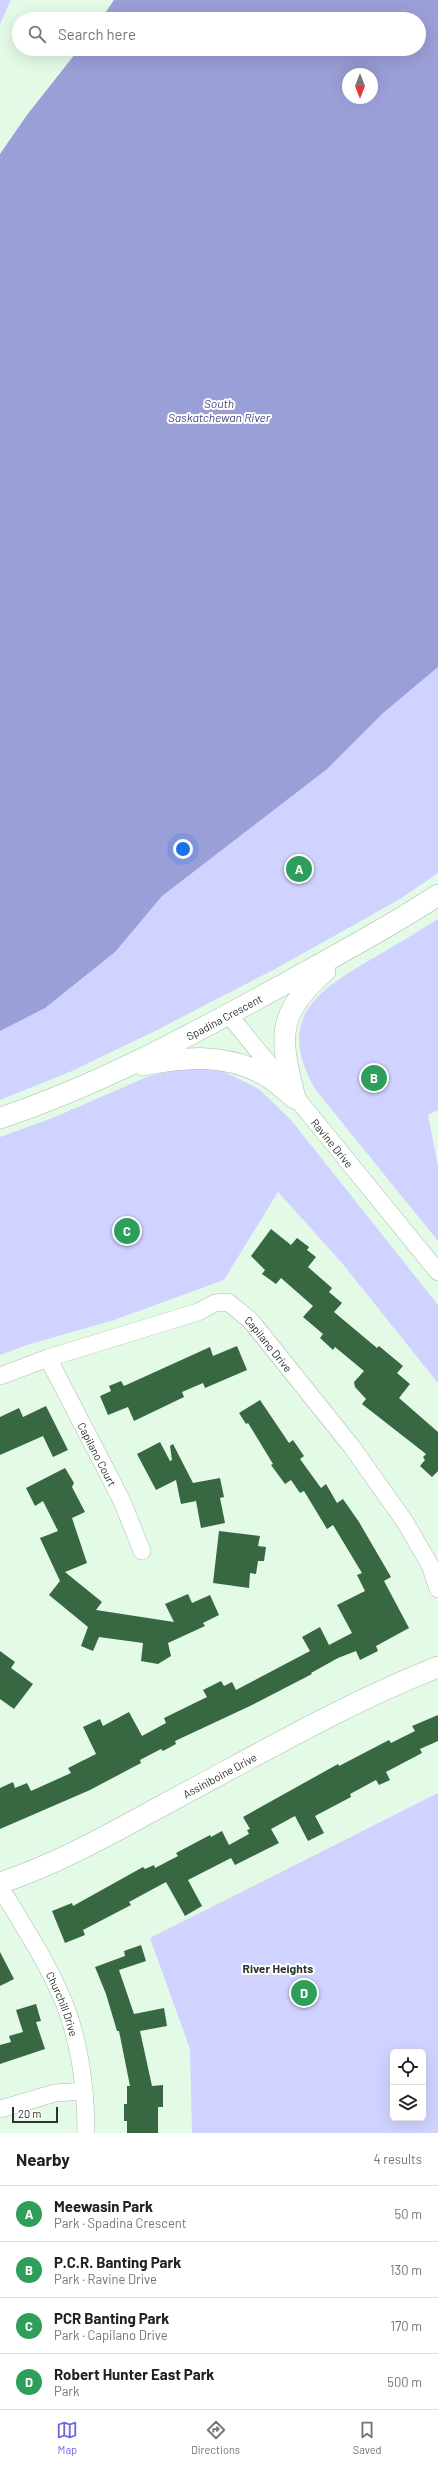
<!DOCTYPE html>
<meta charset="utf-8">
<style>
:root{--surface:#fff;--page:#f2f2f2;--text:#202124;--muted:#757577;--line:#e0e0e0;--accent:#6e68e2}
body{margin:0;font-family:Barlow,sans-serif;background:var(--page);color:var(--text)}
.controls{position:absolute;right:12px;bottom:12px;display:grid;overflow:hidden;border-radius:6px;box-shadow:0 4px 16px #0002}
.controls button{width:36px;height:36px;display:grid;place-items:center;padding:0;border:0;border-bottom:1px solid var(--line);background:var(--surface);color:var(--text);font:20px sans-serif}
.compass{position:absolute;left:342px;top:68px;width:36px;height:36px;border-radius:50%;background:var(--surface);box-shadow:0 4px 16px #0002;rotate:180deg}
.scale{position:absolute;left:12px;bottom:10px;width:46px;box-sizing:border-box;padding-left:4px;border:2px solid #2b342c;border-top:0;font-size:11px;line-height:14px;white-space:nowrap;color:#2b342c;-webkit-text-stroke:3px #fff;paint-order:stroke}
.you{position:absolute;left:183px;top:849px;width:14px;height:14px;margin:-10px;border:3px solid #fff;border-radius:50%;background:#1a73e8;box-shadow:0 0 0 6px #1a73e833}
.badge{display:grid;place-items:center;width:26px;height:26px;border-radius:50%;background:var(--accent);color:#fff;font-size:13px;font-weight:700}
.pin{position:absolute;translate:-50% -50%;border:2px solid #fff;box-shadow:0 1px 4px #0006}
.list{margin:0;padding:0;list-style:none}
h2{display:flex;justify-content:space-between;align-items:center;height:52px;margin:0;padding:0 16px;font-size:17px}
h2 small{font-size:13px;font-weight:400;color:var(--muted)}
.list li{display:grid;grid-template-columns:26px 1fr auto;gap:12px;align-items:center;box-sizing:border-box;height:56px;padding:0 16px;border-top:1px solid var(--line)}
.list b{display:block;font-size:15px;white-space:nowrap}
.list p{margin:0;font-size:13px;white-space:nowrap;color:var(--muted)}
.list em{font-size:13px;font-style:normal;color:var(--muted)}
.icon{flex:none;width:22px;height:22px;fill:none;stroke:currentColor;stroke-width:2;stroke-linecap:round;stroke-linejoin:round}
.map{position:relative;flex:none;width:438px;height:2133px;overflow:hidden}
.search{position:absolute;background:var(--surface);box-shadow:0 4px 16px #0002;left:12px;right:12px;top:12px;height:44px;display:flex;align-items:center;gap:10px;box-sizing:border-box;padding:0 14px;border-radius:22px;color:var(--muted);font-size:15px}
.sheet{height:276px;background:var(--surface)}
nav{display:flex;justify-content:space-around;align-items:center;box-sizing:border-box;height:56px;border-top:1px solid var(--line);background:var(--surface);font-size:11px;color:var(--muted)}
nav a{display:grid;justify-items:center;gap:2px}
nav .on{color:var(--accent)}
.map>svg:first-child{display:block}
</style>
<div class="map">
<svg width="438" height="2133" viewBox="0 0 438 2133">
<rect width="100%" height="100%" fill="#e3fae6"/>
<path fill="#d0d3ff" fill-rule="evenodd" d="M0,0H11L0,24Z
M438,631V873L400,899L275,969L155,1031L72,1071L0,1100V1002Z
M438,919V1110L428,1115L438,1166V1241L315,1089C277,1020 312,994 370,960C393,947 415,933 438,919Z
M216,1068L259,1089L291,1120L438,1305V1383L342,1263L278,1192L224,1280L114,1320L27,1345L0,1355V1137L55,1117L149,1076L181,1069Z
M438,1793V2133H192L190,2049L150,1938ZM393,2052H423V2118H393Z"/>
<path fill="#9b9fd7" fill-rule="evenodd" d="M114,0H438V667L383,713L327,769L162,896L115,952L45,1008L0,1031V154L27,115L79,49H419V19H101ZM348,74H372V98H348Z"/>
<path fill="#376842" d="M271,1229L291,1245L297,1238L309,1247L307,1250L316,1257L308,1267L332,1288L329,1292L342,1303L334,1312L377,1348L379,1346L403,1366L397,1373L410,1384L399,1398L438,1432V1471L432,1477L420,1466L425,1460L423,1457L426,1454L362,1404L366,1399L355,1387L354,1382L364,1371L335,1347L333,1350L320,1338L323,1334L303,1317L313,1306L281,1278L276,1284L262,1274L265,1270L251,1256Z
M237,1346L247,1370L205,1388L203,1383L182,1392L184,1397L134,1421L128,1407L108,1415L100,1396L111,1391L109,1386L121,1381L124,1386L210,1347L213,1356Z
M260,1400L289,1443L293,1440L304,1456L300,1459L321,1488L326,1484L337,1503L343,1499L359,1522L391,1577L384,1581L409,1628L376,1646L378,1651L360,1660L356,1651L338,1658L311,1673L312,1674L250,1706L175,1741L176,1744L163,1751L161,1749L140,1760L141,1763L90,1790L0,1829V1788L13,1782L15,1788L27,1783L31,1791L71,1773L68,1768L96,1754L83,1727L100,1719L103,1726L129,1712L142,1736L166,1723L164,1718L207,1697L203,1690L221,1681L224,1686L232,1682L236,1690L310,1651L302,1637L320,1627L329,1645L352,1633L337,1605L365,1591L357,1575L362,1573L333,1525L327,1529L304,1491L300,1493L291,1480L285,1484L271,1465L273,1464L248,1423L246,1424L239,1413Z
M46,1406L68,1450L53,1457L43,1436L0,1455V1417L19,1408L23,1417Z
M160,1442L170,1461L172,1460L170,1446L173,1444L193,1483L220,1478L224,1497L220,1498L225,1523L201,1528L196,1501L181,1504L176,1480L156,1490L137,1454Z
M65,1468L74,1483L72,1487L85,1512L72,1518L87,1563L65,1572L102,1602L96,1610L174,1622L165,1604L188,1594L192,1603L210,1595L219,1615L203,1623L205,1626L168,1643L171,1656L158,1664L141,1661L143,1643L99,1637L93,1651L81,1646L88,1627L49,1595L60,1581L40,1538L58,1531L43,1501L35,1506L26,1488Z
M219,1531L260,1536L258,1546L266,1547L264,1561H258L256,1574L250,1573L249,1588L213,1583Z
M0,1651L15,1662L11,1668L33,1684L14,1709L0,1699Z
M438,1715V1741L420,1749L422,1753L386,1772L390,1780L379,1785L376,1780L350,1794L351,1797L315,1816L324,1833L308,1841L295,1816L271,1829L279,1843L235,1865L231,1858L188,1880L202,1906L185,1916L166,1882L129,1902L131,1905L83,1930L85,1935L65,1943L52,1911L72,1903L73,1906L143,1867L145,1869L154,1865L155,1868L178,1856L176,1853L210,1835L211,1837L222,1831L229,1845L249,1834L247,1830L250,1829L243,1817L338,1764L339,1766L389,1740L391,1743L415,1731L412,1726Z
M141,1945L146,1961L119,1970L134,2014L164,2008L167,2026L140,2031L152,2086L163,2085V2107H158V2133H127V2121H124V2104H127V2086H130L119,2031H117L106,1994L95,1967L125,1956L124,1951Z
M0,1952L14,1979L0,1986Z
M36,2004L41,2021L36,2022L45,2049L0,2064V2045L11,2042L9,2036L23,2032L16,2010Z"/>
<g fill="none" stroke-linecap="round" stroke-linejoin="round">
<g stroke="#a7bdaa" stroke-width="18">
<g id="minor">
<path id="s1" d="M228,1014L438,1272"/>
<path id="s2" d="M48,1358L121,1499L142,1551"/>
<path id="s3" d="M0,1376L48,1358L198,1312L215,1303L228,1302L251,1321L352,1447L405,1522L430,1565L438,1589"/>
<path id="s4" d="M0,1887C24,1927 54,1972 69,2016C81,2053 86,2094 86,2133"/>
<path d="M0,2109L55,2093L84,2091"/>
</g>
</g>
<g stroke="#a7bdaa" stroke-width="22">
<g id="tertiary">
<path d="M143,1065C185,1057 224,1053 263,1074C274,1080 285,1090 295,1098"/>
<path d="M295,1098C280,1038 275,1015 325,971"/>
<path id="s5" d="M0,1118C97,1086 189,1036 279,987C332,957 387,929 438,895"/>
<path id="s6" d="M0,1883C58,1864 114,1832 167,1803C256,1756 344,1704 438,1667"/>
</g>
</g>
<use href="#minor" stroke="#fff" stroke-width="17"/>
<use href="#tertiary" stroke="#fff" stroke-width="21"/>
</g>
<g text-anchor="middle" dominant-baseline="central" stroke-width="4" stroke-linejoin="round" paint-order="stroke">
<g font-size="11" fill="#2b342c" stroke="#fff">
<text stroke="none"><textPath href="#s5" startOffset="246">Spadina Crescent</textPath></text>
<text stroke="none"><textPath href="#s1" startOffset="166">Ravine Drive</textPath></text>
<text stroke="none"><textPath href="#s3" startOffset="299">Capilano Drive</textPath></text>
<text stroke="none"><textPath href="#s2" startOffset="108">Capilano Court</textPath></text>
<text stroke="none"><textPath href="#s6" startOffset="245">Assiniboine Drive</textPath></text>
<text stroke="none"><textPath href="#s4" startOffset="133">Churchill Drive</textPath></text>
</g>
<g font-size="12" font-style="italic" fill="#454389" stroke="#fff">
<text x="219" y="403">South<tspan x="219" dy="14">Saskatchewan River</tspan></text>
</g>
<g font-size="12" font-weight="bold" fill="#2b342c" stroke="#fff">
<text x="278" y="1968">River Heights</text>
</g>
</g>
</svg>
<div class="controls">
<button><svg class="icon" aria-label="locate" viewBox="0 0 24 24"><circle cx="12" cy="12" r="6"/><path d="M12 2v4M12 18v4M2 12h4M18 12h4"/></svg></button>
<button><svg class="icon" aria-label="layers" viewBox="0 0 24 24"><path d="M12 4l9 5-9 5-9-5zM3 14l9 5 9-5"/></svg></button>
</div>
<svg class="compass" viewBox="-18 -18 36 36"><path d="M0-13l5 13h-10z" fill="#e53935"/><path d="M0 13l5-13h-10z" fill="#757577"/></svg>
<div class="scale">20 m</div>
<div class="you"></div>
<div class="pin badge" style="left:299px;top:869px;background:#2e9e5b">A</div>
<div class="pin badge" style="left:374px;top:1078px;background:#2e9e5b">B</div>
<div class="pin badge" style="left:127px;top:1231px;background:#2e9e5b">C</div>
<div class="pin badge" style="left:304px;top:1993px;background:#2e9e5b">D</div>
<div class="search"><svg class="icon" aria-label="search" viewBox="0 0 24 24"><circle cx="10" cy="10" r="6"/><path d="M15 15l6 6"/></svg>Search here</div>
</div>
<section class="sheet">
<h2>Nearby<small>4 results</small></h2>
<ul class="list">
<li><span class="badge" style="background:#2e9e5b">A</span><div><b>Meewasin Park</b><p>Park · Spadina Crescent</p></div><em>50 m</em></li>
<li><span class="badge" style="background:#2e9e5b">B</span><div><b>P.C.R. Banting Park</b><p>Park · Ravine Drive</p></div><em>130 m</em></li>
<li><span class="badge" style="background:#2e9e5b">C</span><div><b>PCR Banting Park</b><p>Park · Capilano Drive</p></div><em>170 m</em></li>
<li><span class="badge" style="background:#2e9e5b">D</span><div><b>Robert Hunter East Park</b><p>Park</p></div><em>500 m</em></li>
</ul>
</section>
<nav>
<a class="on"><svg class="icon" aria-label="map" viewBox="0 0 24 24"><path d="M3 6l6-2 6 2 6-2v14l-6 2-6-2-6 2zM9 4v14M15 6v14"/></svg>Map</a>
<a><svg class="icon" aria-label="directions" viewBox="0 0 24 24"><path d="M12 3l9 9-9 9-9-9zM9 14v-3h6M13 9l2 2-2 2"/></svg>Directions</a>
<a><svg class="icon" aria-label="saved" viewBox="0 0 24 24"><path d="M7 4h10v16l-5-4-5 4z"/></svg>Saved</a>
</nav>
